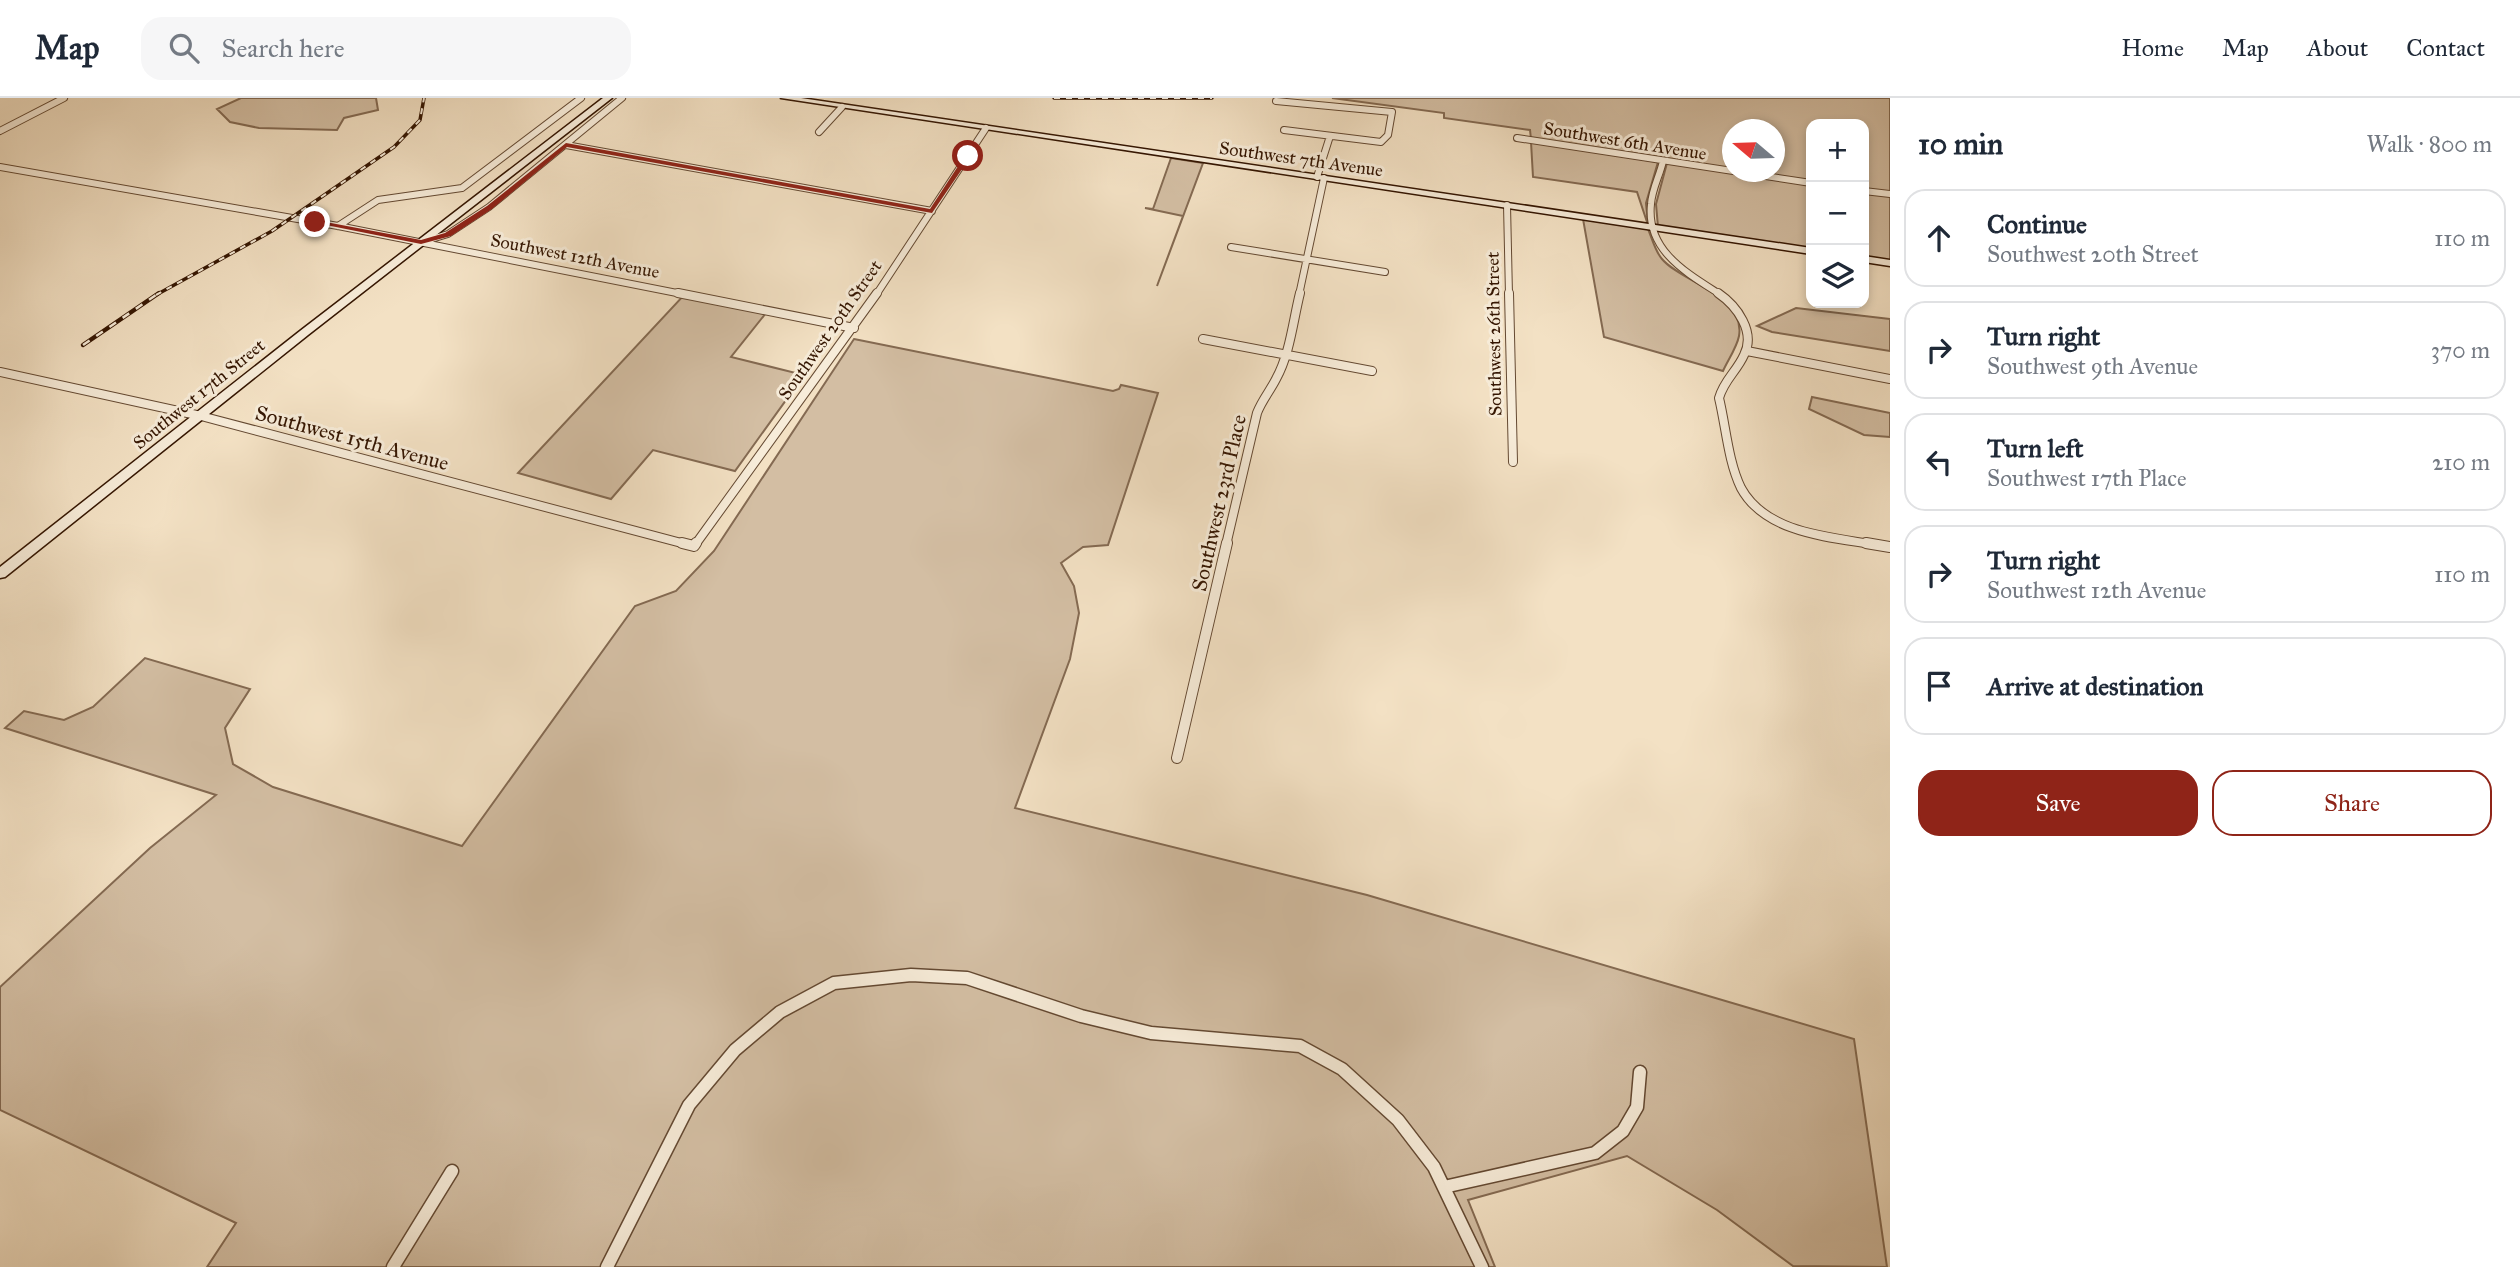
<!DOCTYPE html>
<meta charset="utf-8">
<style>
:root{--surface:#fff;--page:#f6f6f7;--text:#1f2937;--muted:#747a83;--line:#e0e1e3;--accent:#8f2418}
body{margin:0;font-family:"IM FELL Great Primer",serif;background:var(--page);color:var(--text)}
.controls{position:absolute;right:21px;top:21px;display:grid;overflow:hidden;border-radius:14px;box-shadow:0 4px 10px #0003}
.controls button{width:63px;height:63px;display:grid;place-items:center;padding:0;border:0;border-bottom:2px solid var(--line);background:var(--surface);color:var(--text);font:35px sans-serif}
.compass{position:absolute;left:1722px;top:21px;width:63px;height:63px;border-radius:50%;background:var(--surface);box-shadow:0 4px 10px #0003;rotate:289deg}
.stop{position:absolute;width:21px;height:21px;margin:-16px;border:5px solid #8f2418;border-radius:50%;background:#fff}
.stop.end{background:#8f2418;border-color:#fff;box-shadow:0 2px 7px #0008}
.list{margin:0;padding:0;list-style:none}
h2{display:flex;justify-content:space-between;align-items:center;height:91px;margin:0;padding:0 28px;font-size:30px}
h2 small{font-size:23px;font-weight:400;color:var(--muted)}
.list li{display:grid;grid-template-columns:46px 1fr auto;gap:21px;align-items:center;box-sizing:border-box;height:98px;margin:0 14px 14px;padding:0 14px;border:2px solid var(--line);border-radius:21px}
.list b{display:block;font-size:26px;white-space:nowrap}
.list p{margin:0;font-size:23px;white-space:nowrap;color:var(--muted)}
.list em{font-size:23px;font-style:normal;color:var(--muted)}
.actions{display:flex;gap:14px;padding:21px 28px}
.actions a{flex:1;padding:16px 0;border:2px solid var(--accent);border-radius:21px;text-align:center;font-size:24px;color:var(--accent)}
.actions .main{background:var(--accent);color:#fff}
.icon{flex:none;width:38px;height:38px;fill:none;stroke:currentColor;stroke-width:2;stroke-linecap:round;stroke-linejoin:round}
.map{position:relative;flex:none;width:1890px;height:1169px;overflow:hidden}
header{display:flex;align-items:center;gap:42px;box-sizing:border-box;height:98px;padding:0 35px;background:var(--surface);border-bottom:2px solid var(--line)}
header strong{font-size:33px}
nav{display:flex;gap:38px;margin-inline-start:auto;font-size:24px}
.search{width:490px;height:63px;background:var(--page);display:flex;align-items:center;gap:18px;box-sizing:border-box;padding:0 24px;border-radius:21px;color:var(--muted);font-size:26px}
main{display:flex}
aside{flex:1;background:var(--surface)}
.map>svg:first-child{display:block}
</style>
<header>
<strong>Map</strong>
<div class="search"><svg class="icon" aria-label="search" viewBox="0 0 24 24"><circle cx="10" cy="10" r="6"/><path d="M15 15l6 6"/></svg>Search here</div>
<nav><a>Home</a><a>Map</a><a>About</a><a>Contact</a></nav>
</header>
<main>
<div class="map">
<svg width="1890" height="1169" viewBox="0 0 1890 1169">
<rect width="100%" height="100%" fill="#f3e1c4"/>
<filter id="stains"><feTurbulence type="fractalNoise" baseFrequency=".00286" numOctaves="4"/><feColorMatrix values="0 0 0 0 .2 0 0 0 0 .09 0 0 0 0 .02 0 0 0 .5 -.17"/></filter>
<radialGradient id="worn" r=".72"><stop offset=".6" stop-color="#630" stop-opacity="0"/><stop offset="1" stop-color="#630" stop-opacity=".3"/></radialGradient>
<path fill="#d3bea3" stroke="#846a52" stroke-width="2" d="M241,0H376L378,12L344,20L337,32L259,30L230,24L217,11Z
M1332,0H1890V95L1864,91V26H1811V84L1743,74H1774V32H1732V72L1531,41L1530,32L1444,20V15Z
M1531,44L1658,64L1646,105L1648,127L1637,94L1533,79Z
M1171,60L1203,65L1157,188L1183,118L1145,110L1153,111Z
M1667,65L1811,87V151L1658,129L1656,106Z
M1864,94L1890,98V163L1864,159Z
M1583,121L1648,131C1652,140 1655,153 1662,161C1681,184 1746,198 1739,238C1737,249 1728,262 1723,273L1604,239Z
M684,197L766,215L731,259L804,277L735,373L653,352L611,401L518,375Z
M1796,210L1890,221V253L1772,234L1757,228Z
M854,241L1113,293L1119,291L1121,287L1158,295L1108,447L1083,449L1061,465L1074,488L1079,515L1070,561L1015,710L1367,797L1854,941L1887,1169L1793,1168L1717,1112L1627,1058L1468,1102L1495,1169H207L236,1125L0,1012V889L150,750L216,697L5,630L24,613L64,622L93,609L145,560L250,591L225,630L233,666L273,689L462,748L635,508L676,493L714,453Z
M1812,299L1890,315V339L1864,337L1809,311Z"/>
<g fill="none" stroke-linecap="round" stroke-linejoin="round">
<g stroke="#644932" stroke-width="8">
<path id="street-far3" d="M1276,3L1392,14L1388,37L1381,44L1284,32
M0,33L64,0
M819,34L842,9
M1517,40L1811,85
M566,47L932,113
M1663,63C1660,77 1652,91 1651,106C1646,153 1687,175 1721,197
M0,69L338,128L687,197
M1317,79L1330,38
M1864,93L1890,96
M1507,107L1509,197
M338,128L378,102L462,90L581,0
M425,143L448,136L489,109L622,0
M1231,149L1385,174
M876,197L986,30
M1299,197L1324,80"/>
</g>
<g stroke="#644932" stroke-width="10">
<path id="street-far2" d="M678,195L854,230
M1509,195L1513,364
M1718,195C1737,208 1756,234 1744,257C1737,273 1724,282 1719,300C1726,329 1728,363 1741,390C1766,436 1831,439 1877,447
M1203,241L1372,273
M1747,253L1890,281
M0,274L201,318L689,447
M695,447L877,195
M1226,447L1257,315C1262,302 1270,293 1276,281C1290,256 1293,223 1300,195"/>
</g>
<g stroke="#644932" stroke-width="12">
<path id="street-far1" d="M682,445L694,448L696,445
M1866,445L1890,449
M1177,660L1227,445"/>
</g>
<g stroke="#644932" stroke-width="15">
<path id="street" d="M1444,1089L1595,1055L1623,1033L1637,1009L1640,974
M393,1169L452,1073
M607,1169L689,1007L735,952L780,914L834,885L911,877L967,880L1081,918L1151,935L1300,948L1342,971L1398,1022L1434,1069L1482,1169"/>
</g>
<g stroke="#351602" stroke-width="3">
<path id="secondary" d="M603,0H612L308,237L5,479L0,480V469L300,233Z
M781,0H801L1811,150V156Z
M1864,158L1890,162V168L1864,164Z"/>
</g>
<use href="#street-far3" stroke="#f7ecd9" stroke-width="6"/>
<use href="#street-far2" stroke="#f7ecd9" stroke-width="8"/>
<use href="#street-far1" stroke="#f7ecd9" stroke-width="10"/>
<use href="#street" stroke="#f7ecd9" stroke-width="12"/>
<use href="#secondary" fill="#f7ecd9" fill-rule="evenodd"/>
<g stroke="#351602" stroke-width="3.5">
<path id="rail-far1" d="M1054,0H1212
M156,197L272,133L394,49L420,22L424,0"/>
</g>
<g stroke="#351602" stroke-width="4.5">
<path id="rail" d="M83,247L159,195"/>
</g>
<use href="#rail-far1" stroke="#f7ecd9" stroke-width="2" stroke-dasharray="6" stroke-linecap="butt"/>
<use href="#rail" stroke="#f7ecd9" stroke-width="2.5" stroke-dasharray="8" stroke-linecap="butt"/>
</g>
<path fill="#8f2418" d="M566,45L930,111L966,56L971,58L932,115L567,49L492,111L451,138L421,146L311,124L315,122L421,142L445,135L487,108Z"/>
<g text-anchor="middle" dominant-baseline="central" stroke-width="6" stroke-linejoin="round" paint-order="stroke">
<g font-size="18" fill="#351602" stroke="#f7ecd9">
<text transform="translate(1625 43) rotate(9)">Southwest 6th Avenue</text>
<text transform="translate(1301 61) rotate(8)">Southwest 7th Avenue</text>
<text transform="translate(575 158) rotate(11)">Southwest 12th Avenue</text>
<text transform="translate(830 232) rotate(-55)">Southwest 20th Street</text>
<text transform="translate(1494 236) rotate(-91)">Southwest 26th Street</text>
<text transform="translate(199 296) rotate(-39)">Southwest 17th Street</text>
</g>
<g font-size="21" fill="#351602" stroke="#f7ecd9">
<text transform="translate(352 340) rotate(15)">Southwest 15th Avenue</text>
<text transform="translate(1219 405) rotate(-77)">Southwest 23rd Place</text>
</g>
</g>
<rect width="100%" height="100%" filter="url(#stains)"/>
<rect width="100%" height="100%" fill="url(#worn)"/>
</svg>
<div class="controls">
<button>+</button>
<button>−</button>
<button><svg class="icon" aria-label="layers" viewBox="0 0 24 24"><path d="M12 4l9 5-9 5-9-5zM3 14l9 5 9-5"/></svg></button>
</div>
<svg class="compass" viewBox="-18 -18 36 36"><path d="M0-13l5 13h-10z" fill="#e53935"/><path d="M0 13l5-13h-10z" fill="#747a83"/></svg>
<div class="stop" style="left:968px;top:58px"></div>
<div class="stop end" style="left:315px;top:124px"></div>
</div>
<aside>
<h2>10 min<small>Walk · 800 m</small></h2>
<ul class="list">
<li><svg class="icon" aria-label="ahead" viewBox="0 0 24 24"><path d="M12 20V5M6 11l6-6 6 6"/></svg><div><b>Continue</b><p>Southwest 20th Street</p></div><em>110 m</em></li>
<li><svg class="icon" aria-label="right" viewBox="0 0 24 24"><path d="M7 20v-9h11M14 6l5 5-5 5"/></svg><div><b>Turn right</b><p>Southwest 9th Avenue</p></div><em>370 m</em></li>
<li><svg class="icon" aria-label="left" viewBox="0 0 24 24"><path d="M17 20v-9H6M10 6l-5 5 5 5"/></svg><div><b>Turn left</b><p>Southwest 17th Place</p></div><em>210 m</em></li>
<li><svg class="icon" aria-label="right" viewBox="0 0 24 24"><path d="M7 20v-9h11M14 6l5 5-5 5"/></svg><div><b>Turn right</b><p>Southwest 12th Avenue</p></div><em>110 m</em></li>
<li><svg class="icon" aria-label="arrive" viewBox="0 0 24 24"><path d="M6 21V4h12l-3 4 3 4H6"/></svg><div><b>Arrive at destination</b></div></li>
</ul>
<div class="actions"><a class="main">Save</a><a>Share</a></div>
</aside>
</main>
